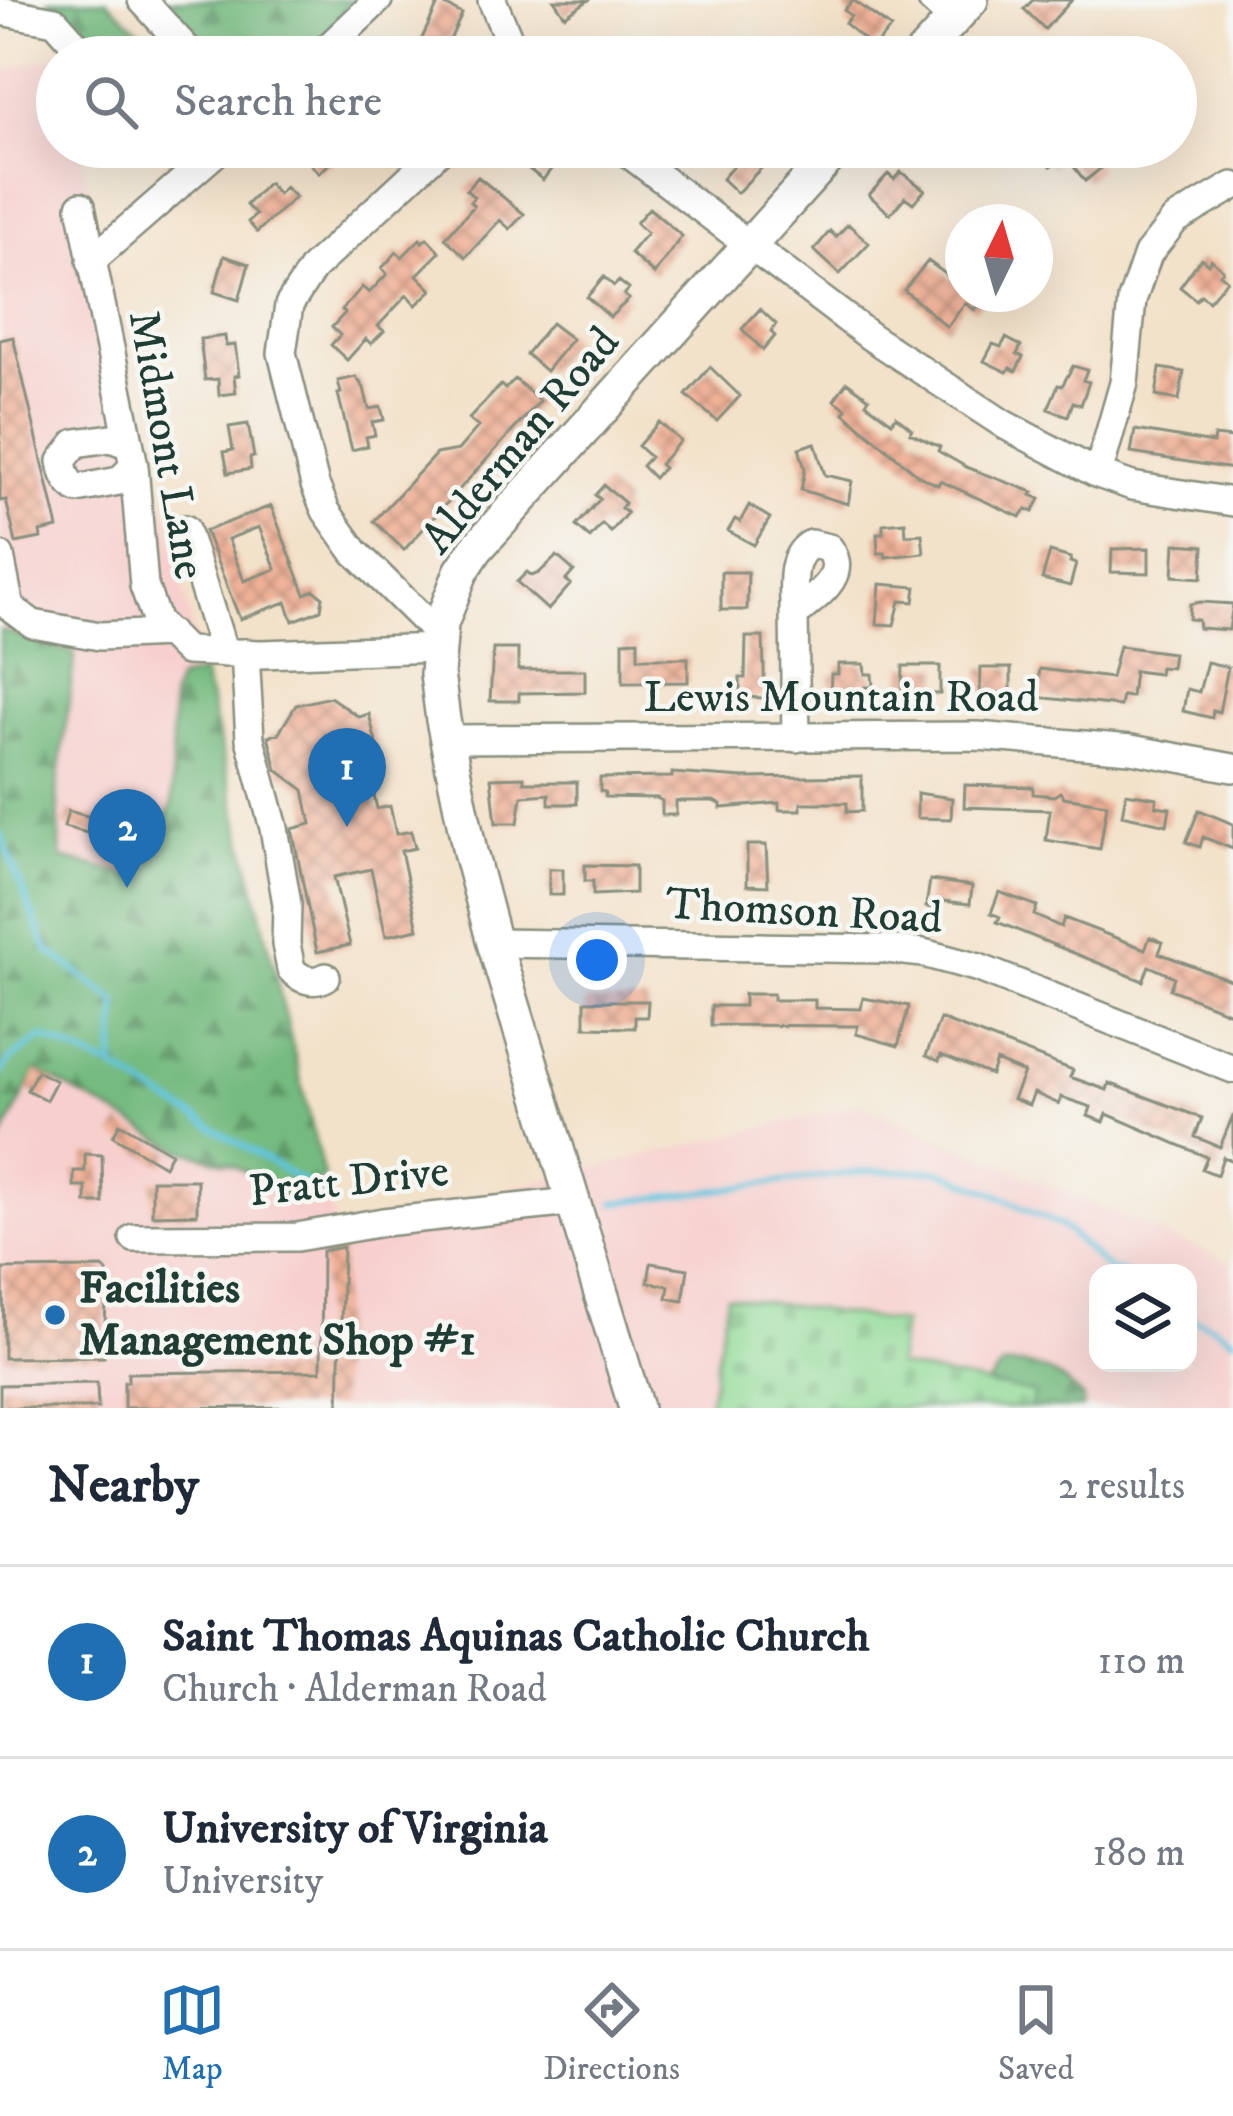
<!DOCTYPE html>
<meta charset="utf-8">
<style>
:root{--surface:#fff;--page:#f2f2f3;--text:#1f2937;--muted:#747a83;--line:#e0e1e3;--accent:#1f6fb2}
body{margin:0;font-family:"IM FELL DW Pica",serif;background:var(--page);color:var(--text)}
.controls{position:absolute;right:36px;bottom:36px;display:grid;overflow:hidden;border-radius:24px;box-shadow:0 12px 48px #0002}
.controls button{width:108px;height:108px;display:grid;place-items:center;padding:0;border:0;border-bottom:3px solid var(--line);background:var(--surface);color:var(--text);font:60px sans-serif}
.compass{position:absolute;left:945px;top:204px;width:108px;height:108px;border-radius:50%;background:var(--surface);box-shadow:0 12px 48px #0002;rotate:5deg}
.you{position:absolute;left:597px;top:960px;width:42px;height:42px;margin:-30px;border:9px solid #fff;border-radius:50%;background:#1a73e8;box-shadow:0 0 0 18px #1a73e833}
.badge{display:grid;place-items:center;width:78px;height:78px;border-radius:50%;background:var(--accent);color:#fff;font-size:39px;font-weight:700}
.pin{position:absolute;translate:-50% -99px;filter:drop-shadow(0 3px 6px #0008)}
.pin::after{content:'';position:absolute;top:63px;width:42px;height:36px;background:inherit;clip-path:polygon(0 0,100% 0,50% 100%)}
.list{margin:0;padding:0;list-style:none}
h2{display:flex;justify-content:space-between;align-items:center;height:156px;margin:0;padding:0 48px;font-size:51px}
h2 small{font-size:39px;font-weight:400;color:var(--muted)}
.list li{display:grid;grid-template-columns:78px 1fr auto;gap:36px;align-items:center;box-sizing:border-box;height:192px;padding:0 48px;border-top:3px solid var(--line)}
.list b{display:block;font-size:45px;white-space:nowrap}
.list p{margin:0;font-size:39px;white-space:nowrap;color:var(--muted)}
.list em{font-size:39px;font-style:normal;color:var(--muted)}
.icon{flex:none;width:66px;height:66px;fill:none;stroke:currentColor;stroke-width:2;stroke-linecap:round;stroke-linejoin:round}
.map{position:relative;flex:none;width:1233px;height:1408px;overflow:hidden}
.search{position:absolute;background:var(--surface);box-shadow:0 12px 48px #0002;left:36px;right:36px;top:36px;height:132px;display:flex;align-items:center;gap:30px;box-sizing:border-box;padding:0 42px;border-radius:66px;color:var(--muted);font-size:45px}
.sheet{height:540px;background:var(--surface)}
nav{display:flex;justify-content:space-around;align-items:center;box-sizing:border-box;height:168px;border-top:3px solid var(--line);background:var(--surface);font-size:33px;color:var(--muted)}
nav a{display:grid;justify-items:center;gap:6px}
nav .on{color:var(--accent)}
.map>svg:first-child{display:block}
</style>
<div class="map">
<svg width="1233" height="1408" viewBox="0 0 1233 1408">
<defs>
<pattern id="forest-firs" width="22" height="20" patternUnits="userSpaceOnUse" patternTransform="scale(3)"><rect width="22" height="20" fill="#74ba7f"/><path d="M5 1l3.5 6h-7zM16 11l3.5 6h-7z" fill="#5f9869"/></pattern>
<pattern id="cemetery-stones" width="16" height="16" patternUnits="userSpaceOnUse" patternTransform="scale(3)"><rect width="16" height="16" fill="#90da96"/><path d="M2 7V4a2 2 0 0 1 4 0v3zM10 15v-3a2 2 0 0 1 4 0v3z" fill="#7cbc82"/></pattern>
<pattern id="building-cross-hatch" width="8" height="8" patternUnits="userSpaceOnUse" patternTransform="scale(3)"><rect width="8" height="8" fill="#f0b299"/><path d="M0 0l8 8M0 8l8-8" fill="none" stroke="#c2927e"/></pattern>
</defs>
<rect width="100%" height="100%" fill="#f6f6f2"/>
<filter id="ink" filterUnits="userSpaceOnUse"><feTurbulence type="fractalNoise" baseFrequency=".00833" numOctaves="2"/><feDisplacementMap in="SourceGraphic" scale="24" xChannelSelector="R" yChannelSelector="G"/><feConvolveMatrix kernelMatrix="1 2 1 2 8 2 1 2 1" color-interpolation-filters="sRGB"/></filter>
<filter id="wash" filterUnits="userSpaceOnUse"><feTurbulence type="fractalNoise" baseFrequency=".004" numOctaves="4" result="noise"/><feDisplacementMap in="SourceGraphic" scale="48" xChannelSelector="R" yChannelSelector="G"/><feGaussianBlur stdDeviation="2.7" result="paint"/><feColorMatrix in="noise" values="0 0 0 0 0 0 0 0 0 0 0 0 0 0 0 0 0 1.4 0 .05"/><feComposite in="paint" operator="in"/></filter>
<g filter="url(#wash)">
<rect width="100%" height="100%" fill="#f3e2ca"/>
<path fill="#f7d0ce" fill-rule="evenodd" d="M59,56L57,147H79L336,1230L861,1104L1233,1264V1408H0V71ZM1098,1273H1188V1363H1098Z"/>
<path fill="url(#forest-firs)" stroke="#4a7c5a" stroke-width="3" d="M47,0H106L169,57H108L59,6Z
M147,0H370L305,57H202Z
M0,630L75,653L57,792L61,858L136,877L172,806V695L178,679L203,673L324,1177L296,1203L234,1165L179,1149L36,1070L0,1144Z
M1024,1365C1050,1369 1065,1380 1083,1398V1408H1030L1033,1394L986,1384L1003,1366Z"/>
<path fill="url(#cemetery-stones)" stroke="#588c65" stroke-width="3" d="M727,1296L903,1323L897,1366L1034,1393L1030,1408H708Z"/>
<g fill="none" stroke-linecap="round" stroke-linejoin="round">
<path stroke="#5fc4dd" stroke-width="6" d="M0,834L47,950L117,1002L113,1068
M0,1074L10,1060L42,1037L113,1068L322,1193
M614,1203L868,1171H939L994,1193L1063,1227L1107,1268L1126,1273
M1188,1317L1212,1325L1233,1339"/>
</g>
<g id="blocks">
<path fill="url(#building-cross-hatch)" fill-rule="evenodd" d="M554,0H589L565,16Z
M853,0L891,28L873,48L845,23L851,16L844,10Z
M1033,0H1072L1045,29L1024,9Z
M439,2L462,14L442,57H428L416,51Z
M294,147H349L319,173Z
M507,147H540L558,160L543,180L517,160L520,157Z
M749,147H773L762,161L765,164L737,193L722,179Z
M1040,147H1083L1100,169L1085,181L1065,155L1051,166Z
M901,172L925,190L913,203L905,197L890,214L869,195L888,174L894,179Z
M478,177L524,214L510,229L500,220L466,257L445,238L474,206L470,202L474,197L466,190Z
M268,183L278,194L285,187L295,197L257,232L248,222L256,215L246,205Z
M649,208L682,236L654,274L630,253L647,233L636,223Z
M848,224L869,243L840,274L814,250L830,231L836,237Z
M427,238L440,252L417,275L432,290L416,305L407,295L378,326L384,331L371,344L366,339L347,360L331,345L340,335L332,327L345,313L342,310L362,287L369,293L387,274L382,268L397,252L402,257L420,239L422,242Z
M224,256L249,264L239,300L214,292Z
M1201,258L1208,264L1211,259L1223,270L1220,274L1227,280L1209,301L1201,295L1196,300L1180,287Z
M928,261L963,287V294H986L975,310L965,303L947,327L904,290Z
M604,277L614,286L619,281L629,289L624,295L629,299L610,317L587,297Z
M760,309L776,324L771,332L775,336L763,350L742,329Z
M551,323L572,339L546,371L526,354Z
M225,336L226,346L235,345L239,375L234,376L236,393L219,395L218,379L205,380L200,339Z
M13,337L58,528L40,532L41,538L16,543L6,500L0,501V340Z
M1006,338L1021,346L1017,354L1023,357L1016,371L1010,368L1007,372L984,361L993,344L1001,347Z
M1073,366L1087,370L1083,380L1089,382L1081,405L1073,402L1068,416L1048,409L1058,385L1062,386Z
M710,367L740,396L717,421L686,395Z
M1160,368L1184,372L1179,400L1156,396Z
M356,377L364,388L369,409L381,407L384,420L372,422L375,435L366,437L368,446L352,450L338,394L341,393L338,381Z
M515,379L540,401L404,550L374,521L436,454L458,450L478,427L469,419L501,385L505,389Z
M847,382L869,398L866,403L892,422L896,416L912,429L910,433L940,447L938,451L968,468L1033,492L1031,495L1040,499L1033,512L1027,509L1020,517L940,481L938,485L919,476L844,413L847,409L834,400Z
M659,422L680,441L660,464L663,468L654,478L642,466L650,457L638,446Z
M248,424L254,457L250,458L251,469L228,473L224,452L233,450L229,427Z
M1135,430L1213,443L1214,436L1233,438V469L1131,453Z
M815,443L825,475L852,481L848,504L801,490L805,469L799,448Z
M604,485L625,503L621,508L627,513L611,532L602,524L590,538L576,526L600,499L595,495Z
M749,505L770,518L754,545L728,531L735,519L740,522Z
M271,506L305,594L314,590L323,597L321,610L293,621L286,602L240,619L205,531ZM259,527L276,569L244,581L228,539Z
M905,522L906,535L922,534L924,553L886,557L885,553H878L877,533H883V524Z
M1175,544L1204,546L1202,578L1173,576Z
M1149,548V573L1111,572L1112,549Z
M1050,552L1071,558L1070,562L1076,564L1070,586L1042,579Z
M557,556L574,571L566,580L571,584L548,610L517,582L527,572L532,576L539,573Z
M721,572H748L747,610H721Z
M880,584L916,587L914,602L900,601L894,625L877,624Z
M1200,602L1233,604L1229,630L1199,628L1198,620L1189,619L1190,604Z
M746,637H763L765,698L740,697V678H745Z
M638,640V658H688V682L623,683V641Z
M1119,646L1173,653L1171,668L1160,667L1159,674L1134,671L1131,697L1122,696L1120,706L1036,697L1040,669L1111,678Z
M493,649H518V670H585V692L519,693V701H490Z
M1207,662L1228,667L1219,712L1213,710L1212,718L1183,711L1187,689L1199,692Z
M838,664H864L865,674H872L873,687H865V697L830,698L831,674H838Z
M903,666H940V694L902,693Z
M981,668H1011V693L980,692Z
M330,697L359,717L369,714L377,747L360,777L365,797L374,795L377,809L390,806L396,834L411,831L415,848L401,851L418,929L386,936L371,869L334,877L350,945L317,952L292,829L311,824L304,790L277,770L268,736L278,734L296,705Z
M672,773L744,778L862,776V811L847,812V803H801V810H779V803L721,808V804L713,801H676V815H662V801L657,798L605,797V792L600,791V778L672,777Z
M524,777V782H577V804H549V794L522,796L518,823H496L491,778Z
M965,785L1033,787V794L1054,796L1060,792L1064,797L1107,804L1100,849L1046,840L1050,810L964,807Z
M917,793L952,798L951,819L917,818Z
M1126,793L1157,798L1156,806L1170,808L1167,825L1122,815Z
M1199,810L1233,824V849L1203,837L1200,847L1186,842Z
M68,811L137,829L133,845L64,827Z
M747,845H766L768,886L747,885Z
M585,865L635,866V893L593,895V881H585Z
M549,869H563V895H549Z
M930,880L972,886L970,904L943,901L942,909L926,907Z
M999,892L1037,906L1034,915L1061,927L1064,918L1145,949L1150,937L1163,942L1159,953L1233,981V1014L1170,989L1174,977L1149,966L1143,981L997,922L1000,917L991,913Z
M744,994H773V1000H815V1008L861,1009L863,998L909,1006L898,1046L856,1034L858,1026L711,1025V1006H744Z
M585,1001H648L647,1017H635V1028L585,1027Z
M940,1019L1073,1070L1070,1077L1107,1090L1109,1083L1202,1118L1195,1137L1220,1147L1233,1115V1161L1223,1157L1217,1175L1202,1169L1207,1157L1107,1114L1104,1122L1088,1116L1091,1107L1061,1097L1059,1104L1034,1093L1029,1105L1013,1099L1024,1073L996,1061L991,1075L941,1055L939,1061L926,1056Z
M37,1071L56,1081L46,1100L27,1090Z
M120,1123L171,1153L164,1166L113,1136Z
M85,1154L102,1155L103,1203H86V1187H74V1171H85Z
M152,1180H197V1214L152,1215Z
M343,1247L339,1407L124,1408V1382H128V1373L321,1371L322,1251Z
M651,1263L688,1269L683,1301L667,1298L669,1286L648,1282Z
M103,1268L107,1272L104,1357L4,1358L3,1269Z
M97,1383L98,1408H0V1385Z"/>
</g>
</g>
<g filter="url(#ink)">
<use href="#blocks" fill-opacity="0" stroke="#89907f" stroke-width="3"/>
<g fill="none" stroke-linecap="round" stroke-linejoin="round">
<g stroke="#89907f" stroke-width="32">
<path id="minor" d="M142,0L194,57
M492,0L516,57
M932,0L953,19
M0,11L55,21L87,57
M318,57L378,0
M166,147L205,161
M620,147L871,337L1005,425L1098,474L1132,486L1233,502
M81,206L134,466L144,586L157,622L186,651L261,654L437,648
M91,261L222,147
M129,445L111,438L76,443L62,461C64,474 66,481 77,489L119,481L134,466
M1098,474L1124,383L1132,300L1148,254L1175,220L1233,186
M185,529L224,653
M811,544L829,548C850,577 815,596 794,615C795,590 787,558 811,544Z
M0,556L10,607L33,624L100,636L169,633
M794,615L796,738
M439,635L355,552L326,511L315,485L282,353L289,305L313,268L443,147
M245,653L250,739L274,828L287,904L286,944L291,969C300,980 314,984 326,977
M447,739L978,736L1131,749L1233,768
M494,943L886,949L923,953L979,968L1233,1069
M134,1238L297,1237L383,1222L572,1202"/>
</g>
<g stroke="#89907f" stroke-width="38">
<path id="major" d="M919,57L971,0
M636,1408L494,943L470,852L443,720L437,674L441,624L461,572L476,549L838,147"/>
</g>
<use href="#minor" stroke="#fff" stroke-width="27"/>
<use href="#major" stroke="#fff" stroke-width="33"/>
</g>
</g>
<circle fill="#1f6fb2" stroke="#f6f6f2" stroke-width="4.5" cx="55" cy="1315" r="12"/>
<g text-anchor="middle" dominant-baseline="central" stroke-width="9" stroke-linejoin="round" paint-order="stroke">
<g font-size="45" fill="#1f3d34" stroke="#f6f6f2">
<text transform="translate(521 441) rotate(-50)">Alderman Road</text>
<text transform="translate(166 445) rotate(80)">Midmont Lane</text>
<text x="841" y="698">Lewis Mountain Road</text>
<text transform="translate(804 912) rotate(3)">Thomson Road</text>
<text transform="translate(349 1182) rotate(-6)">Pratt Drive</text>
</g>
<g font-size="45" font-weight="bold" fill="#1f3d34" stroke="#f6f6f2" text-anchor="start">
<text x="79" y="1289">Facilities<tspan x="79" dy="52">Management Shop #1</tspan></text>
</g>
</g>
</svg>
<div class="controls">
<button><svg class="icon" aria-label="layers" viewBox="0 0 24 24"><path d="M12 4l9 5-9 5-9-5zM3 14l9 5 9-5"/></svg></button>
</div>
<svg class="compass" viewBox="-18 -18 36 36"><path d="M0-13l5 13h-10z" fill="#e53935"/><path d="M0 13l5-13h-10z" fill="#747a83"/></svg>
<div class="you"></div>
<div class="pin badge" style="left:347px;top:827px">1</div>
<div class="pin badge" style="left:127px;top:888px">2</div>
<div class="search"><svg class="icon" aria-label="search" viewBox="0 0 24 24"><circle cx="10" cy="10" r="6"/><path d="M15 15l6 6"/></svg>Search here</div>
</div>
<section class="sheet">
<h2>Nearby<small>2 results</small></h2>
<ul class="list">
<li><span class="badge">1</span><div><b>Saint Thomas Aquinas Catholic Church</b><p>Church · Alderman Road</p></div><em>110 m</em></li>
<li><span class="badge">2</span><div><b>University of Virginia</b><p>University</p></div><em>180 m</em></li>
</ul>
</section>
<nav>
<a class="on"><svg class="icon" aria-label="map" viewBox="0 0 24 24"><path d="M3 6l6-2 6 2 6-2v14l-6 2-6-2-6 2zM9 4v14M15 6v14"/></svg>Map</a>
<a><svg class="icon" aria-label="directions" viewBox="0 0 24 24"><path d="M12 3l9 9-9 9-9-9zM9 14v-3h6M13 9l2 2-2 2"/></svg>Directions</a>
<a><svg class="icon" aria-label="saved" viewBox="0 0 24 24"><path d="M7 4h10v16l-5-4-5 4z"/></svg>Saved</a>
</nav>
